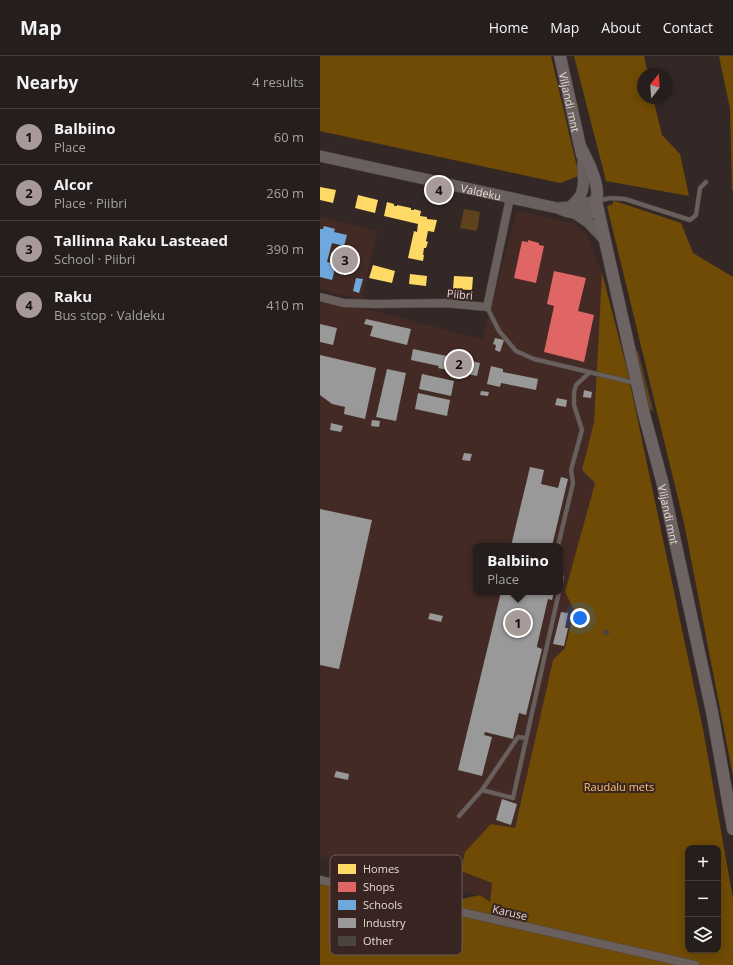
<!DOCTYPE html>
<meta charset="utf-8">
<style>
:root{--surface:#261e1c;--page:#2e2725;--text:#f1f3f6;--muted:#a4a2a3;--line:#423c3b;--accent:#a79a98}
body{margin:0;font-family:"Open Sans",sans-serif;background:var(--page);color:var(--text)}
.controls{position:absolute;right:12px;bottom:12px;display:grid;overflow:hidden;border-radius:8px;box-shadow:0 2px 10px #0003}
.controls button{width:36px;height:36px;display:grid;place-items:center;padding:0;border:0;border-bottom:1px solid var(--line);background:var(--surface);color:var(--text);font:20px sans-serif}
.compass{position:absolute;left:317px;top:12px;width:36px;height:36px;border-radius:50%;background:var(--surface);box-shadow:0 2px 10px #0003;rotate:17deg}
.you{position:absolute;left:260px;top:562px;width:14px;height:14px;margin:-10px;border:3px solid #fff;border-radius:50%;background:#1a73e8;box-shadow:0 0 0 6px #1a73e833}
.badge{display:grid;place-items:center;width:26px;height:26px;border-radius:50%;background:var(--accent);color:#111;font-size:13px;font-weight:700}
.pin{position:absolute;translate:-50% -50%;border:2px solid #fff;box-shadow:0 1px 4px #0006}
.popup{position:absolute;left:153px;top:487px;width:90px;height:52px;box-sizing:border-box;display:grid;place-content:center;border-radius:8px;background:var(--surface);filter:drop-shadow(0 1px 3px #0005);font-size:13px;white-space:nowrap;color:var(--muted)}
.popup b{font-size:15px;color:var(--text)}
.popup::after{content:'';position:absolute;left:50%;top:100%;margin-left:-8px;border:8px solid transparent;border-top-color:var(--surface)}
.list{margin:0;padding:0;list-style:none}
h2{display:flex;justify-content:space-between;align-items:center;height:52px;margin:0;padding:0 16px;font-size:17px}
h2 small{font-size:13px;font-weight:400;color:var(--muted)}
.list li{display:grid;grid-template-columns:26px 1fr auto;gap:12px;align-items:center;box-sizing:border-box;height:56px;padding:0 16px;border-top:1px solid var(--line)}
.list b{display:block;font-size:15px;white-space:nowrap}
.list p{margin:0;font-size:13px;white-space:nowrap;color:var(--muted)}
.list em{font-size:13px;font-style:normal;color:var(--muted)}
.icon{flex:none;width:22px;height:22px;fill:none;stroke:currentColor;stroke-width:2;stroke-linecap:round;stroke-linejoin:round}
.map{position:relative;flex:none;width:413px;height:909px;overflow:hidden}
header{display:flex;align-items:center;gap:24px;box-sizing:border-box;height:56px;padding:0 20px;background:var(--surface);border-bottom:1px solid var(--line)}
header strong{font-size:19px}
nav{display:flex;gap:22px;margin-inline-start:auto;font-size:14px}
main{display:flex}
aside{flex:1;background:var(--surface)}
.map>svg:first-child{display:block}
</style>
<header>
<strong>Map</strong>
<nav><a>Home</a><a>Map</a><a>About</a><a>Contact</a></nav>
</header>
<main>
<aside>
<h2>Nearby<small>4 results</small></h2>
<ul class="list">
<li><span class="badge">1</span><div><b>Balbiino</b><p>Place</p></div><em>60 m</em></li>
<li><span class="badge">2</span><div><b>Alcor</b><p>Place · Piibri</p></div><em>260 m</em></li>
<li><span class="badge">3</span><div><b>Tallinna Raku Lasteaed</b><p>School · Piibri</p></div><em>390 m</em></li>
<li><span class="badge">4</span><div><b>Raku</b><p>Bus stop · Valdeku</p></div><em>410 m</em></li>
</ul>
</aside>
<div class="map">
<svg width="413" height="909" viewBox="0 0 413 909">
<rect width="100%" height="100%" fill="#332826"/>
<path fill="#432a25" fill-rule="evenodd" d="M197,155L255,168L267,180L282,217L274,366L262,414L275,427L245,536L254,554L245,592L233,604L195,773L141,815L172,827L170,847L159,839L87,824L0,800V241L162,283ZM156,490H240V536H156Z
M0,161L57,175L42,244L0,233Z"/>
<path fill="#5d421c" d="M144,153L160,156L157,175L140,172Z
M316,295H318L333,354H328Z"/>
<path fill="#704b05" fill-rule="evenodd" d="M0,0H231L259,120L240,127L0,75Z
M254,0H324L328,18H323V42H333L342,79L360,98L369,140L286,125Z
M399,0H413V134H412L410,53Z
M293,145L298,146L361,167L373,197L413,221V720L364,467L287,150L293,148Z
M282,217L307,313L383,673L413,843V909H0V821L114,849L160,839L170,846L172,827L141,815L145,796L171,768L195,772L233,604L245,592L254,554L245,536L275,427L262,414L274,366ZM368,792H398V894H368Z"/>
<path fill="#ffd966" d="M0,131L16,134L13,147L0,144Z
M38,139L58,144L55,157L35,152Z
M67,146L74,148V150H77V149L91,152V154H94V153L101,155L100,160L107,161V163L117,164L114,176L108,175L106,185L108,186L106,192H104L103,199H104L103,205L88,202L94,175L97,176L98,168L64,160Z
M53,209L75,215L72,227L49,222Z
M90,218L107,220L106,230L89,228Z
M134,220L153,221L152,234L133,233Z"/>
<path fill="#e06666" d="M208,184L219,187V189L224,190L216,227L194,222L202,185L208,186Z
M234,215L266,222L258,255L274,259L264,306L224,296L234,250L227,248Z"/>
<path fill="#6fa8dc" d="M4,170L15,173L14,176L27,179L24,190L12,187L7,206L14,207L15,204L21,206L19,214L15,213L12,224L0,221V173H3Z
M36,222L43,223L39,237L33,235Z"/>
<path fill="#999" d="M46,263L91,273L87,289L50,280L53,270L44,268Z
M0,268L17,272L13,289L0,286Z
M175,282L184,284L180,296L175,294L176,289L173,288Z
M93,293L160,307L157,320L118,312L119,310L91,304Z
M0,299L56,312L45,363L24,358L25,351L12,348L0,339Z
M171,310L183,313V316L218,323L216,334L181,327L180,331L167,328Z
M67,313L86,317L76,365L56,361Z
M102,318L134,325L131,340L99,333Z
M264,334L272,336L271,342L263,341Z
M161,335L169,336L168,340L160,339Z
M98,337L130,344L127,360L95,353Z
M237,342L247,344L246,351L235,349Z
M52,364L60,365L59,371L51,370Z
M11,367L23,370L21,376L10,374Z
M144,397L152,398L150,405L142,404Z
M210,411L224,414L221,428L238,432L241,421L248,423L232,490H191Z
M0,453L52,464L19,613L0,609Z
M181,536H234L232,544L228,543L217,590V591L222,593L206,659L199,657L193,683L165,676L164,679L172,681L162,720L138,714Z
M241,556L248,557L245,572H248L244,590L233,588Z
M110,557L123,560L121,566L108,563Z
M16,715L29,718L28,724L14,721Z
M182,743L197,748L191,769L176,764Z"/>
<path fill="#4b4340" d="M284,573L290,575L288,580L283,578Z"/>
<g fill="none" stroke-linecap="round" stroke-linejoin="round">
<g stroke="#4e4543" stroke-width="5">
<path id="service" d="M278,145L290,142L305,143L370,164L376,159L380,132L386,126
M167,251L179,275L196,295L214,303L315,327
M238,490L253,427L251,414L262,374L254,349V336L256,329L270,316
M240,518L242,521L240,531
M162,734L198,681L206,682
M139,760L162,734L193,742L239,536"/>
</g>
<g stroke="#4e4543" stroke-width="9">
<path id="minor" d="M0,241L24,247L54,248L125,247L167,251L190,142
M0,824L375,909"/>
</g>
<g stroke="#4e4543" stroke-width="12">
<g id="tertiary">
<path id="s1" d="M0,100L237,152L250,151L276,145"/>
<path d="M250,151C254,147 259,143 261,138C266,128 262,115 263,105"/>
<path d="M240,153C253,159 264,158 278,156"/>
<path d="M256,158L268,166L285,184"/>
</g>
</g>
<g stroke="#4e4543" stroke-width="13">
<g id="secondary">
<path id="s2" d="M240,0L262,99"/>
<path id="s3" d="M261,92C268,105 281,131 276,145L324,358L342,425L392,656L413,773"/>
</g>
</g>
<use href="#service" stroke="#695f5d" stroke-width="4"/>
<use href="#minor" stroke="#695f5d" stroke-width="8"/>
<use href="#tertiary" stroke="#695f5d" stroke-width="11"/>
<use href="#secondary" stroke="#6d6362" stroke-width="12"/>
</g>
<g text-anchor="middle" dominant-baseline="central" stroke-width="4" stroke-linejoin="round" paint-order="stroke">
<g font-size="11" fill="#e5d8d5" stroke="#382521">
<text stroke="none"><textPath href="#s2" startOffset="47">Viljandi mnt</textPath></text>
<text stroke="none"><textPath href="#s1" startOffset="165">Valdeku</textPath></text>
<text transform="translate(140 238) rotate(5)">Piibri</text>
<text stroke="none"><textPath href="#s3" startOffset="378">Viljandi mnt</textPath></text>
<text transform="translate(190 856) rotate(13)">Karuse</text>
</g>
<g font-size="11" fill="#fec26e" stroke="#382521">
<text x="299" y="730">Raudalu mets</text>
</g>
</g>
<rect x="10" y="799" width="132" height="100" rx="6" fill="#382521" stroke="#6c5b57" stroke-width="1"/>
<rect x="18" y="808" width="18" height="10" fill="#ffd966"/>
<rect x="18" y="826" width="18" height="10" fill="#e06666"/>
<rect x="18" y="844" width="18" height="10" fill="#6fa8dc"/>
<rect x="18" y="862" width="18" height="10" fill="#999"/>
<rect x="18" y="880" width="18" height="10" fill="#4b4340"/>
<g font-size="11" fill="#e5d8d5">
<text x="43" y="817">Homes</text>
<text x="43" y="835">Shops</text>
<text x="43" y="853">Schools</text>
<text x="43" y="871">Industry</text>
<text x="43" y="889">Other</text>
</g>
</svg>
<div class="controls">
<button>+</button>
<button>−</button>
<button><svg class="icon" aria-label="layers" viewBox="0 0 24 24"><path d="M12 4l9 5-9 5-9-5zM3 14l9 5 9-5"/></svg></button>
</div>
<svg class="compass" viewBox="-18 -18 36 36"><path d="M0-13l5 13h-10z" fill="#e53935"/><path d="M0 13l5-13h-10z" fill="#a4a2a3"/></svg>
<div class="you"></div>
<div class="pin badge" style="left:198px;top:567px">1</div>
<div class="popup"><b>Balbiino</b>Place</div>
<div class="pin badge" style="left:139px;top:308px">2</div>
<div class="pin badge" style="left:25px;top:204px">3</div>
<div class="pin badge" style="left:119px;top:134px">4</div>
</div>
</main>
